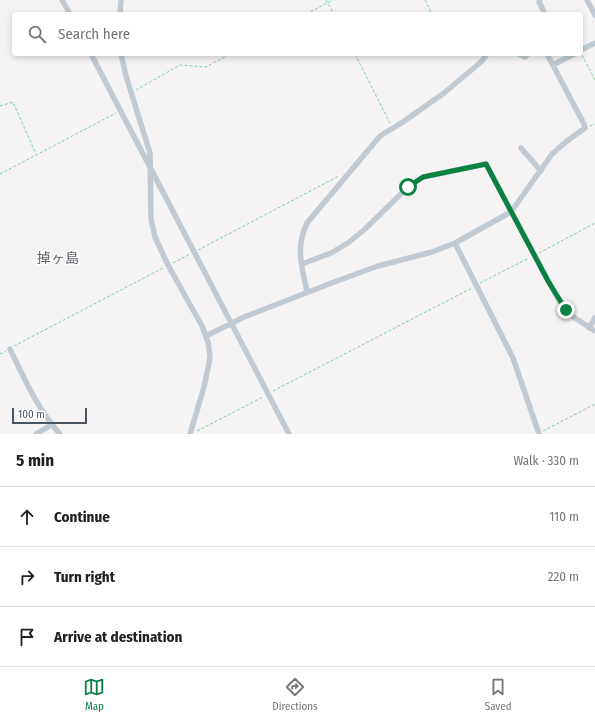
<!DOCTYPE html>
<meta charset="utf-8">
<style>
:root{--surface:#fff;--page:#f6f6f6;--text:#202124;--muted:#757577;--line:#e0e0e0;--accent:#0b8043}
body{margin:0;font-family:"Fira Sans Condensed","Noto Sans JP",sans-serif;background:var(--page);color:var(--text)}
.scale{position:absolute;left:12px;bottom:10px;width:75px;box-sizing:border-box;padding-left:4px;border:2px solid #4a5661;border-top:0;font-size:11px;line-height:14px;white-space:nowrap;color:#4a5661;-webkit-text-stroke:3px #fff;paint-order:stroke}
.stop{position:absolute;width:12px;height:12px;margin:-9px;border:3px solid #0b8043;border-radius:50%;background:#fff}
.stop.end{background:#0b8043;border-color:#fff;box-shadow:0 1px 4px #0008}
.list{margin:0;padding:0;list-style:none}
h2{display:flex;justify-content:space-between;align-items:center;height:52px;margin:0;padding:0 16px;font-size:17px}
h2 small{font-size:13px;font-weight:400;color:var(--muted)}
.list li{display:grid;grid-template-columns:26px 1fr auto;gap:12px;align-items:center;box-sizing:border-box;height:60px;padding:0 16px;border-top:1px solid var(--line)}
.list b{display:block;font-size:15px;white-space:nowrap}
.list em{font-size:13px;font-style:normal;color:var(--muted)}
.icon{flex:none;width:22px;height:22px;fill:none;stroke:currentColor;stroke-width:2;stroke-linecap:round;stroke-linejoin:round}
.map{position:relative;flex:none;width:595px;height:434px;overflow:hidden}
.search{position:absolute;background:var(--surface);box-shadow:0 2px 6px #0003;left:12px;right:12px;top:12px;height:44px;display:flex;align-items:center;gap:10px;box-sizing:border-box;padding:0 14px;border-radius:4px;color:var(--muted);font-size:15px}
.sheet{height:232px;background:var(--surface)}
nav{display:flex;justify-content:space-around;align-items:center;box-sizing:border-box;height:56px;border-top:1px solid var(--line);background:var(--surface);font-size:11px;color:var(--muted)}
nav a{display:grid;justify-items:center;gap:2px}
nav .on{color:var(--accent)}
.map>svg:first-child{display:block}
</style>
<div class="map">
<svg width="595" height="434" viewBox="0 0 595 434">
<rect width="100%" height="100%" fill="#f5f3f3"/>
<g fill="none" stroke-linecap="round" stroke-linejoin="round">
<path stroke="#7ad0a6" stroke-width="1" stroke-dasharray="3 2" stroke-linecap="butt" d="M326,0L334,14
M425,0L432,14
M306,14L333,0
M355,54L390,123
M582,55L595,80
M136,90L180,65L206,67L230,54
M0,106L13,102L36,154
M590,126L595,124
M0,174L116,113
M198,250L339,176
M539,253L595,223
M173,263L190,254
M480,283L529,258
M14,346L163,268
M0,354L6,351
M273,391L472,288
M197,431L263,397
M543,431L595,404"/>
<path stroke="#c1cad2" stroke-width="5.5" d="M62,0L70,14
M540,0L539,2L545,14
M587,0L595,15
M120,14L121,0
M581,50L595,43
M91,54L289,434
M121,54L126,76L150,153L151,219L155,237L168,265L202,326L208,342L210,357L208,368L204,387L190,434
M519,54L525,57L528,54
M553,65L574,54
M521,148L541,171
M455,243L513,358L539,434
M302,264L331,253L348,243L365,229L408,187L423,177L486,164L559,301L572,316L595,331
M307,292C302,267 295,248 307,223L380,136L403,122L444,93L481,62L487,54
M589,328L595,318
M206,336L244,317L324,286L326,285L378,266L432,252L455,243L511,212L552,154L567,141L585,128L584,124L547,54
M10,349C24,378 38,410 60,434
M36,434L51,425"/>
</g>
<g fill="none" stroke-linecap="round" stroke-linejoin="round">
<path stroke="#0b8043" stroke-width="5" d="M408,187L423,177L486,164L548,281L566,310"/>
</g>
<g text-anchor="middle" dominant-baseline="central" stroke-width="3" stroke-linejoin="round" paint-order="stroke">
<g font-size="14" fill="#5f6368" stroke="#fff">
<text x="58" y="258">掉ヶ島</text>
</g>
</g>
</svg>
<div class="scale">100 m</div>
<div class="stop" style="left:408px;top:187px"></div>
<div class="stop end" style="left:566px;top:310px"></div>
<div class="search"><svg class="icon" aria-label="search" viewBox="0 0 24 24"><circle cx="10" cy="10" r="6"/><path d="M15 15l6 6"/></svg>Search here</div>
</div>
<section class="sheet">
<h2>5 min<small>Walk · 330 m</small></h2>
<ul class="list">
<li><svg class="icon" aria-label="ahead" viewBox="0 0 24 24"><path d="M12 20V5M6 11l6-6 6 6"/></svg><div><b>Continue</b></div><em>110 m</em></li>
<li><svg class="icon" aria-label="right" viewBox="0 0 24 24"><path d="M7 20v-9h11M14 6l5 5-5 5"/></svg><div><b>Turn right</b></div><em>220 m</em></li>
<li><svg class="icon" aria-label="arrive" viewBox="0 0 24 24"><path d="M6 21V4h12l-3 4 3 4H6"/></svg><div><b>Arrive at destination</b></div></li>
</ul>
</section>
<nav>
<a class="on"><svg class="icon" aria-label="map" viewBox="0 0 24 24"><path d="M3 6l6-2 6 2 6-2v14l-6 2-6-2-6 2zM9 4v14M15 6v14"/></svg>Map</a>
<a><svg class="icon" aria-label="directions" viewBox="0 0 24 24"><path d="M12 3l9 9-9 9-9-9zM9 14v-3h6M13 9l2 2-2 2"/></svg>Directions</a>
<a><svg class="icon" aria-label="saved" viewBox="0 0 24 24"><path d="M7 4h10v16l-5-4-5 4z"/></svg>Saved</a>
</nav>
